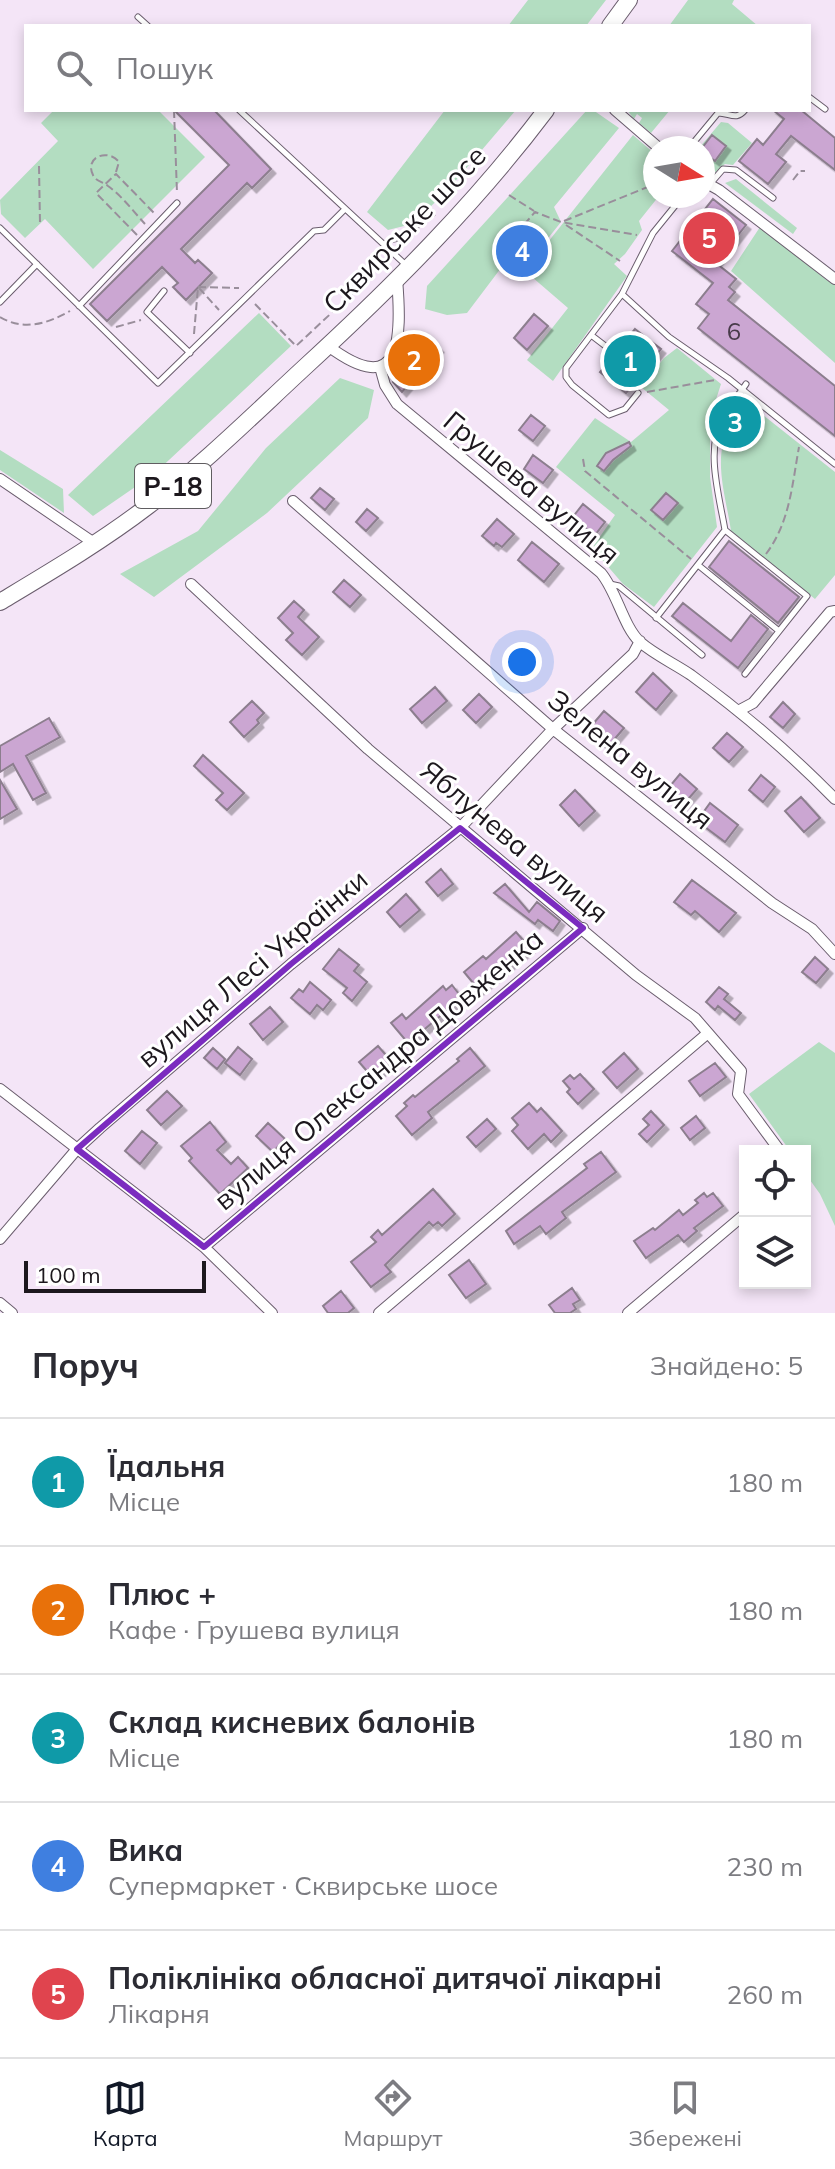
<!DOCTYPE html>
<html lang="uk">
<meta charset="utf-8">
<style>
:root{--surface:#fff;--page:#f2f2f3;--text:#2b2b33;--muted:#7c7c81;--line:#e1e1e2;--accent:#111827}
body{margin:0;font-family:Mulish,sans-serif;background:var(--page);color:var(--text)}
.controls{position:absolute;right:24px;bottom:24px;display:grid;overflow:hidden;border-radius:0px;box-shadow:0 4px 12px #0003}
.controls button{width:72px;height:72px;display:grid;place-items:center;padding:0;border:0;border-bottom:2px solid var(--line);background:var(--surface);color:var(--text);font:40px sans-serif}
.compass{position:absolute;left:643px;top:136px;width:72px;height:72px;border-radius:50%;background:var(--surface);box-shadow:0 4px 12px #0003;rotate:101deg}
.scale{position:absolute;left:24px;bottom:20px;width:182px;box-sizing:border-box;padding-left:8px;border:4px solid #1c171d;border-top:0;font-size:22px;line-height:28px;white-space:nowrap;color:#1c171d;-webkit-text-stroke:6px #fff;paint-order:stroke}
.you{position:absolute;left:522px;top:662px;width:28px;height:28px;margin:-20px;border:6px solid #fff;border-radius:50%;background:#1a73e8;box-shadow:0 0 0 12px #1a73e833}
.badge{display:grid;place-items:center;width:52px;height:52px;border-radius:50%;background:var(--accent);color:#fff;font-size:26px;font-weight:700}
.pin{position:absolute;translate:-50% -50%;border:4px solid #fff;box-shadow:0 2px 8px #0006}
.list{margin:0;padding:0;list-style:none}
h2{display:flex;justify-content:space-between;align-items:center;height:104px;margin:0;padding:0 32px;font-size:34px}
h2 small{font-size:26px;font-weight:400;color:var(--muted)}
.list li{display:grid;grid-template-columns:52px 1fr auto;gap:24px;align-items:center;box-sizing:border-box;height:128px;padding:0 32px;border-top:2px solid var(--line)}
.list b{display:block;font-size:30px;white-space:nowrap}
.list p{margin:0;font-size:26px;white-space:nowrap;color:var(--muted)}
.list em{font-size:26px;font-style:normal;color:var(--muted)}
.icon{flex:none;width:44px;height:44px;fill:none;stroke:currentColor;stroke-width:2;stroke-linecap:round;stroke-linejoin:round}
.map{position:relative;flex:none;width:835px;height:1313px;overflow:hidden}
.search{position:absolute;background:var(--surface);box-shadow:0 4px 12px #0003;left:24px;right:24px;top:24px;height:88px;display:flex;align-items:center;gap:20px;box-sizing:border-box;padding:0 28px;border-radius:0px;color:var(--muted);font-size:30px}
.sheet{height:744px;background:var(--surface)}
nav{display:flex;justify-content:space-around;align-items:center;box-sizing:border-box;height:112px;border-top:2px solid var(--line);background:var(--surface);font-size:22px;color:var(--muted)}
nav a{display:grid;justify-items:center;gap:4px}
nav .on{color:var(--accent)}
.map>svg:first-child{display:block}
</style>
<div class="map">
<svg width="835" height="1313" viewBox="0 0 835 1313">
<defs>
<filter id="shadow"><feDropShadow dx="4.5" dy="4.5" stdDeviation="0" flood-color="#0004"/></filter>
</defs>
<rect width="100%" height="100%" fill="#f4e5f7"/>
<path fill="#b3ddc1" d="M528,0H606L586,26H508Z
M688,0H734L732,4L758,26H669Z
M54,110H158L205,157L93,269L45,219L25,238L1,214L0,200L58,141L41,123Z
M445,110H516L446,192L412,224L388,230L367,212Z
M587,110H593L619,128L554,207L561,222L522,271L501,268L467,313L447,315L425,309L427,286Z
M627,110H670L651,133L639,123L642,118L637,114L634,119Z
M721,122L728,123L752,143L733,165L725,164L711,176L703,171V148H699Z
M633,135L655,154V196H659L639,221L642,230L625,254L614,264L627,276L553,381L527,360L568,308L525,271Z
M736,179L797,228L793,234L725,183Z
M760,227L828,281L835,273V363L731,271Z
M259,313L291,346L154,474L93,516L68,495Z
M677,348L721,384L710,418V477L717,527L654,607L623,584L592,548L615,515L556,467L595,418L631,442L669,410L641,387L664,358Z
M340,378L374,390L368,418L267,513L154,597L120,574L198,531L266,448Z
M754,408L835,472V575L815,599L731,531C727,501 711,455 730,429L734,432L745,420L741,416L743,412Z
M0,450L63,489L64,513L0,470Z
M819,1042L835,1053V1226L820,1194L805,1173V1151H790L749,1094Z"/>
<path fill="#cba6d2" stroke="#8c7e8e" stroke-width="2" filter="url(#shadow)" d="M174,110H214L271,169L252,188L247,183L181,249L195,263L198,260L212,273L186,300L173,287L178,283L162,267L107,321L90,304L229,165Z
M773,110H801L835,138V170L791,136L776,154L786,162L768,184L739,161L757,139L763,145L784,119Z
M712,135L726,146L715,161L703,152L702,148Z
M713,199L746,225L716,263L736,279L729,287L735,292L728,300L835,386V436L698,328L709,314L696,304L713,283L672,251Z
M522,231L542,247L522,271L503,256Z
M534,314L548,326L527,350L514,338Z
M635,329L661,349L626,393L600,372Z
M429,339L439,348L402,392L393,382Z
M531,415L545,426L533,441L519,430Z
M629,442L631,446L613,460L604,471L597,466L606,453Z
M533,455L553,470L543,483L524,469Z
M320,488L334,499L325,510L311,498Z
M666,493L678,503L663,520L651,510Z
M583,504L605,522L595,535L572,518Z
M367,509L378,518L366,531L356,522Z
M497,519L514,534L502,547L496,543L494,546L482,536Z
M729,541L799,597L778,623L709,567Z
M532,542L559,564L544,582L518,560Z
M344,580L361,595L350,607L333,592Z
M294,601L304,610L298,617L319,637L302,655L286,640L293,633L278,618Z
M683,603L731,641L751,615L768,629L738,668L672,616Z
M653,673L672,691L656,710L636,692Z
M435,687L447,701L422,723L410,709Z
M479,694L492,707L476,723L463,710Z
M252,701L264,713L257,720L259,723L244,737L230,722Z
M783,702L795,714L783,728L770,717Z
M604,711L624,728L607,748L587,731Z
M49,718L60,737L26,756L46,793L33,800L13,764L0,772V746Z
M727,733L743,747L729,762L713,748Z
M203,755L244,793L227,810L216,800L223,793L194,766Z
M680,774L697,789L682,806L665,792Z
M761,775L775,787L763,802L749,790Z
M0,780L17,809L0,819Z
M575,790L595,811L579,826L560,805Z
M801,797L820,818L804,832L785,811Z
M710,803L738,825L725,842L697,821Z
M441,869L453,884L438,896L426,882Z
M692,880L736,913L719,932L695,911L691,915L674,902Z
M505,884L529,912L537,902L560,921L553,931L538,920L535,924L494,893Z
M406,894L420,910L400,927L387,912Z
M516,932L530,948L479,990L464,972L483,956L486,959Z
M339,949L359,965L354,971L367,982L352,1001L343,993L347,988L323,969Z
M815,957L828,969L816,983L802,972Z
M310,982L331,1000L323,1010L317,1005L310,1014L291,998L299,989L303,992Z
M452,985L462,998L408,1043L391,1023L402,1014L406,1019L443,986L446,990Z
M719,987L728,994L724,999L741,1013L735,1020L718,1006L715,1010L706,1002Z
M270,1007L283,1022L263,1040L250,1024Z
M378,1046L392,1062L373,1078L359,1062Z
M238,1047L252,1059L240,1075L225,1063Z
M213,1048L225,1059L217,1069L204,1058Z
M470,1048L485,1066L428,1112L432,1118L412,1135L396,1116L407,1106L404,1103L413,1095L415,1097L459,1061L457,1059Z
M624,1053L638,1069L617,1088L603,1072Z
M715,1063L726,1077L700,1096L689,1081Z
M580,1074L594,1089L578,1104L567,1092L570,1089L563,1081L570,1075L574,1079Z
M167,1091L182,1106L161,1125L147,1110Z
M529,1103L537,1112L541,1108L562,1131L551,1142L544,1134L528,1149L512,1131L518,1125L512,1118Z
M651,1111L664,1125L647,1142L639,1134L649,1125L643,1119Z
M696,1116L705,1128L690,1140L681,1128Z
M487,1119L496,1129L476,1147L467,1137Z
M210,1122L226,1142L217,1150L231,1164L238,1157L248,1168L220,1194L189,1161L192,1158L181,1146Z
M268,1123L285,1139L273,1152L256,1136Z
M142,1131L157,1143L140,1164L125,1151Z
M601,1152L616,1172L562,1212L566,1218L546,1234L540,1226L514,1244L506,1231L587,1168L584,1164Z
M433,1189L455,1214L442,1226L438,1222L433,1226L429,1222L385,1265L391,1272L371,1287L351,1262L376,1242L371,1237L378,1230L382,1235Z
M704,1193L707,1197L713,1193L723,1206L694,1228L697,1231L684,1242L678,1235L646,1258L634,1241L653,1228L655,1230L679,1210L683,1215L698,1203L695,1200Z
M469,1260L486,1284L466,1298L449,1275Z
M572,1288L580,1300L573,1304L576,1309L570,1313H555L549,1305Z
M341,1291L354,1308L348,1313H328L323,1306Z"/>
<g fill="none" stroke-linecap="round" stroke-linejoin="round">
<g stroke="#6a5d6d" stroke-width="7">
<path id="lane" d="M138,17L148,26
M809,97L825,109
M239,110L407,266
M689,148L718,113C730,113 736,121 745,110
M710,184L723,169L736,170L773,198
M0,228L158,383L314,231L324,230L345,209
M164,291L147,312L190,353
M622,294L669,337L728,378L835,464
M0,302L37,264
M79,306L177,203
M591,335L608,348
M638,393L625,409L609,415L572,385L566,377V368L622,294L653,233L683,196
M698,565L779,631
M610,584L619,586L702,655
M656,618L725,530
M745,674L807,596L725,530C719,495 705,449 723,416C729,405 739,395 746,384"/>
</g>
<g stroke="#6a5d6d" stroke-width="12">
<path id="street" d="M615,110L659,148
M703,181L719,190L835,279
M328,346C402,401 402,338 397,279
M380,367L385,385L397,404L601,573C617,592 623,626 640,642C655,655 675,664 691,675C742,712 791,754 835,799
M0,479L94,543
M293,501L553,729L772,903L812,929L835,954
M191,584L368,749L636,975L695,1018L741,1071L738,1094L780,1151
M738,711L753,703L830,612L835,611
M0,1089L204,1247L272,1313
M0,1239L77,1149L100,1128L291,964L460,828L553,729L633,654L640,641
M204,1247L583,928
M0,1303L12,1313
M379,1313L708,1033
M628,1313L745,1214"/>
</g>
<g stroke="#6a5d6d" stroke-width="18">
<path id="primary" d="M610,26L629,0
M0,602C50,572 101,542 148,506C204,464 254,414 306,366C392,287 476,203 546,110"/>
</g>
<path stroke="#998e9b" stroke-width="2" stroke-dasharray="8 4" stroke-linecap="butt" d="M174,110L177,193
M39,166L40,224
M116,172L119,162C108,148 84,157 93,175C95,181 103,182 108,186C122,196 133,211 145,224
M793,180L800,171H805
M509,195L534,211
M564,221L655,184
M566,225L620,261
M137,235L96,193L116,174L155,214
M393,242L409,238L432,213L435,216
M514,242L511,240L535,212L561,222L637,235
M198,287L239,288
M199,288L219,310
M255,304L296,346L369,278L379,264V252
M0,317C23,331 47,324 70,311
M116,327L141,320
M194,334L198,287
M647,392L715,380
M583,459L585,471L691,559
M766,554C790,522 792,485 799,447"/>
<use href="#lane" stroke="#fff" stroke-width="5"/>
<use href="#street" stroke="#fff" stroke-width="10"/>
<use href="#primary" stroke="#fff" stroke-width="16"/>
</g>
<path fill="none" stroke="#7b2cbf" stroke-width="6" stroke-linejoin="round" d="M460,828L583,928L204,1247L77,1149L291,964Z"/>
<g text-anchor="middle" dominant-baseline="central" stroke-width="6" stroke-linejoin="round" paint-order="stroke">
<g font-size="24" fill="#483b4a">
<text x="734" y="331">6</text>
</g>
<rect fill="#fff" stroke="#605d61" stroke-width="2" x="135" y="464" width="76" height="44" rx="6"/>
<g font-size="26" font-weight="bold" fill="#1c171d">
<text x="173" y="486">Р-18</text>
</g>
<g font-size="28" fill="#1c171d" stroke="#fff">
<text transform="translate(404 229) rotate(-46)">Сквирське шосе</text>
<text transform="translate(532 487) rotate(40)">Грушева вулиця</text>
<text transform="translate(631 759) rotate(39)">Зелена вулиця</text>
<text transform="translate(515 841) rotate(40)">Яблунева вулиця</text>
<text transform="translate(252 968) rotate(-40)">вулиця Лесі Українки</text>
<text transform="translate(378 1069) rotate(-40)">вулиця Олександра Довженка</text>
</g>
</g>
</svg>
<div class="controls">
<button><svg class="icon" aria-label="locate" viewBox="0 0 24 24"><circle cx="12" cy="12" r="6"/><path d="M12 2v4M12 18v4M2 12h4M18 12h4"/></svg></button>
<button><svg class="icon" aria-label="layers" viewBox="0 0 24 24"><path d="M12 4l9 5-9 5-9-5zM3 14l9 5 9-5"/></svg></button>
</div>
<svg class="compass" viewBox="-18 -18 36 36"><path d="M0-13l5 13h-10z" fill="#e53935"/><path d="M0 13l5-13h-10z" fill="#7c7c81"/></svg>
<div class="scale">100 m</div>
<div class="you"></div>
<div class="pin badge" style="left:630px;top:361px;background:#0f9aa8">1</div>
<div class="pin badge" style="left:414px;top:360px;background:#e8710a">2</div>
<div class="pin badge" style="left:735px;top:422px;background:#0f9aa8">3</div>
<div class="pin badge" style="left:522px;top:251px;background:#3f7fe0">4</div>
<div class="pin badge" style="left:709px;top:238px;background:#e0444e">5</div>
<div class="search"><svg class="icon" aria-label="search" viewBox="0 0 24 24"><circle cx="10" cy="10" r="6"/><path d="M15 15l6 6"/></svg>Пошук</div>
</div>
<section class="sheet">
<h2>Поруч<small>Знайдено: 5</small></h2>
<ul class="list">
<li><span class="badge" style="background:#0f9aa8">1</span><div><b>Їдальня</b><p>Місце</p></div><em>180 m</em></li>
<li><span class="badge" style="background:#e8710a">2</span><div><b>Плюс +</b><p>Кафе · Грушева вулиця</p></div><em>180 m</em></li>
<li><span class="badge" style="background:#0f9aa8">3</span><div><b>Склад кисневих балонів</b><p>Місце</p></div><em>180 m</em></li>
<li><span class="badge" style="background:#3f7fe0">4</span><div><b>Вика</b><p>Супермаркет · Сквирське шосе</p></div><em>230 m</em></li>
<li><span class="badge" style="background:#e0444e">5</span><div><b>Поліклініка обласної дитячої лікарні</b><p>Лікарня</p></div><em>260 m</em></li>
</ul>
</section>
<nav>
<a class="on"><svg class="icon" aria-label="map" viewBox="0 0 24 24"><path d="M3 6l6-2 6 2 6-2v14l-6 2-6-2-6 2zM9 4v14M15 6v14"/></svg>Карта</a>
<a><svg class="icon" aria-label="directions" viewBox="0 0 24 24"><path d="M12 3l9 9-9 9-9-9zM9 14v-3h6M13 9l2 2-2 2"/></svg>Маршрут</a>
<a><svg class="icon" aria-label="saved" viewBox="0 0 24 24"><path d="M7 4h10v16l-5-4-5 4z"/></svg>Збережені</a>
</nav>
